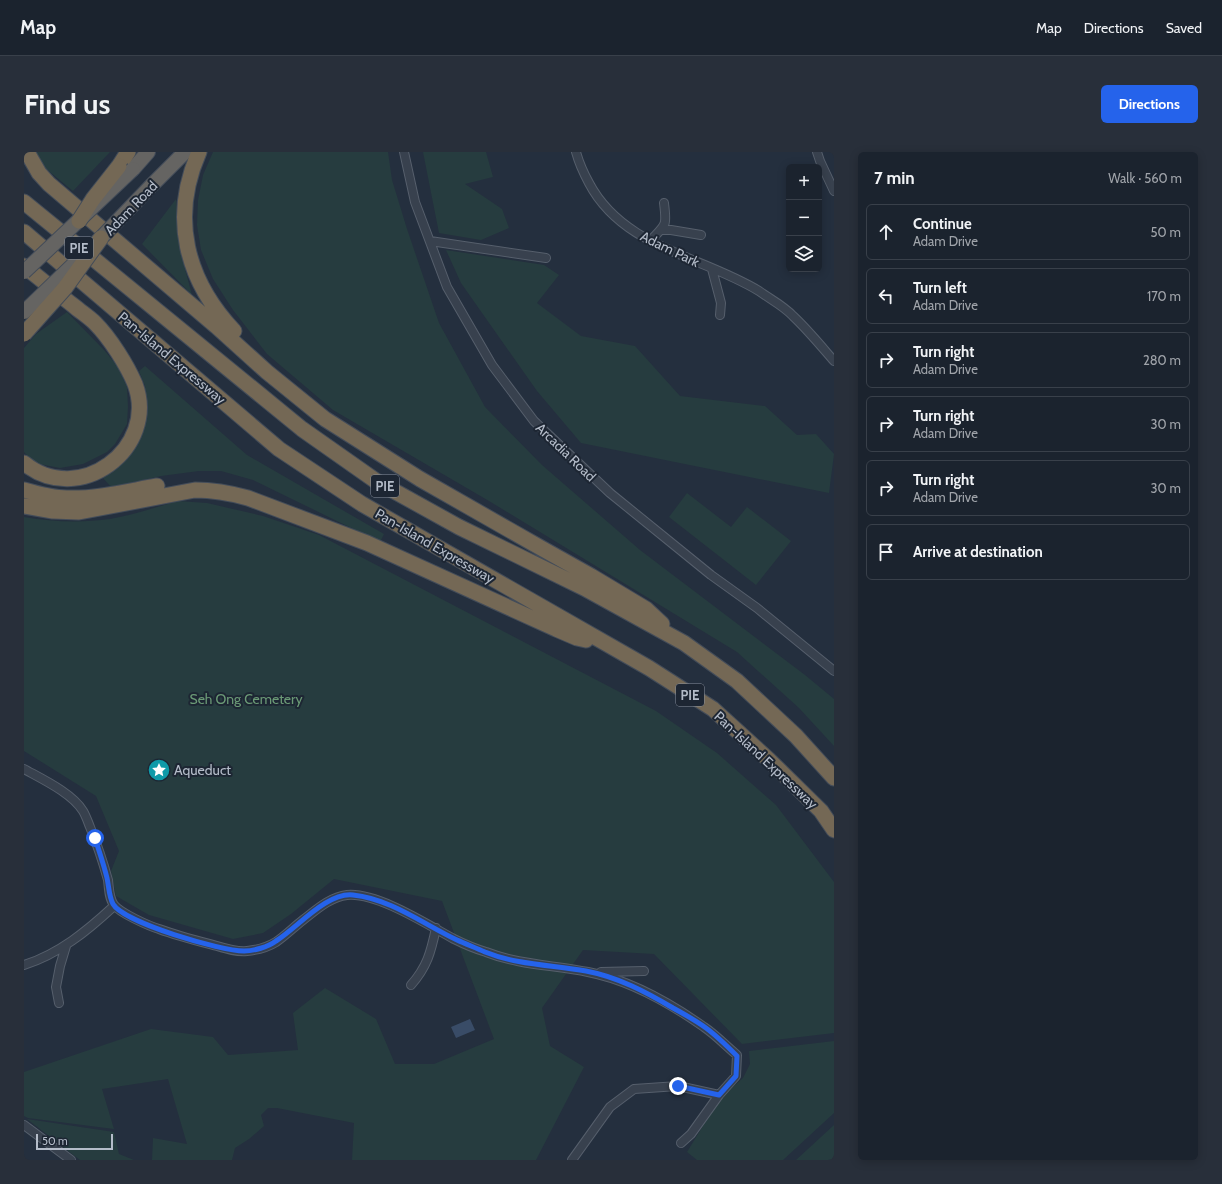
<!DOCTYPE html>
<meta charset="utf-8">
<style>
:root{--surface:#1b232e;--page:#282f3a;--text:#f1f3f6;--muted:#a0a4aa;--line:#39404a;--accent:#2563eb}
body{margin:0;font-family:Cabin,sans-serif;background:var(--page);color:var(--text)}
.controls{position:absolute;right:12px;top:12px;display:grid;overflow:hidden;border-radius:6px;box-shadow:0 2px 10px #0003}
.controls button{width:36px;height:36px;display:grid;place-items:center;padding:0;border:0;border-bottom:1px solid var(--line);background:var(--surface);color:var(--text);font:20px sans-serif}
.scale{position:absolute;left:12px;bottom:10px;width:77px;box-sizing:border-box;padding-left:4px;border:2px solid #b4bcc9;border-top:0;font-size:11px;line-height:14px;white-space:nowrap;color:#b4bcc9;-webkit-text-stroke:3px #1d2633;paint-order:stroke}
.stop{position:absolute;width:12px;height:12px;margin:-9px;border:3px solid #2563eb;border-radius:50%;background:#fff}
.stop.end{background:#2563eb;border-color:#fff;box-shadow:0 1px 4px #0008}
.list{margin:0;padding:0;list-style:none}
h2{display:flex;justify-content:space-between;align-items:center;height:52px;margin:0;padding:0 16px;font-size:17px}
h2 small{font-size:13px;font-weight:400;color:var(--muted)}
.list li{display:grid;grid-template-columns:26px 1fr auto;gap:12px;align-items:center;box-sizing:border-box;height:56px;margin:0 8px 8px;padding:0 8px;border:1px solid var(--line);border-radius:6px}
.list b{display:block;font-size:15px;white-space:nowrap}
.list p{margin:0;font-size:13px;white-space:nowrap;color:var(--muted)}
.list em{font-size:13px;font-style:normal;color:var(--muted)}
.icon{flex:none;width:22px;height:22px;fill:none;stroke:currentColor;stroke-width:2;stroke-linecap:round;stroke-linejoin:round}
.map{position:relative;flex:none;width:810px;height:1008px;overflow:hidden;border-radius:6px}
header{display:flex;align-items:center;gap:24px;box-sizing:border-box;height:56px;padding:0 20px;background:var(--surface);border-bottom:1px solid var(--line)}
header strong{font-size:19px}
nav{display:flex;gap:22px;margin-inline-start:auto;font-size:14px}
.intro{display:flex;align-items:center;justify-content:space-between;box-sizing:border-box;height:96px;padding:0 24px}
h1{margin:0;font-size:28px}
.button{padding:10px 18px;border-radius:6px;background:var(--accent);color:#fff;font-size:14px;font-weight:700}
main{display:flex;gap:24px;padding:0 24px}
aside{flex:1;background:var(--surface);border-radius:6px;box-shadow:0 2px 10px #0003}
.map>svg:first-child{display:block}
</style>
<header>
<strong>Map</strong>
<nav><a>Map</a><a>Directions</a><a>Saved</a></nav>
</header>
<div class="intro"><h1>Find us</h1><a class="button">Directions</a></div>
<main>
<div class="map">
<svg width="810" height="1008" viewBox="0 0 810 1008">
<rect width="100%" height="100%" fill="#242f3e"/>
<path fill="#263c3f" d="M12,0H86L49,39L21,16Z
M189,0H364L368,28L383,77L415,171L461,255L518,313L616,398L781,523L810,547V594L775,556L713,500L465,349L309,258L243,202L209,158L189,127L177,98L173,73L174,48L179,23Z
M399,0H462L469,25L441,32L478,57L485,76L457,88L415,81Z
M152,47L156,98L168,143L118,92Z
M422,98L520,113L535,123L513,151L557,184L611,194L656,244L741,254L773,283L792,282L810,302L805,341L557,291L513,239L437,131Z
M43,160L81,199L94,215L103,235L104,255L103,272L91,292L83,300L59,312L36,316L10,311L0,300V196L12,182Z
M121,214L223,303L360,382L356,390L229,328L197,319H175L137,324L87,335L79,326L96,313L114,291L123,263L121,234L115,219Z
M663,341L707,375L723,355L767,389L732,433L645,365Z
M154,349L183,351L239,364L295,383L632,559L693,601L752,653L810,730V881L718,892L630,802L559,798L518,856L526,894L560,915L512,1008H328L330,971L253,956H244L237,963L240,974L225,987L211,996L208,1008H128L129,986L163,992L144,927L78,937L90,977L4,966L0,964V920L127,877L189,885L204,903L274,898L269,861L301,836L352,867L371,912H410L470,887L418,749L310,727L267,762L239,781L209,787L125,763L92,744L87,719L95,699L72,644L0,599V365C28,370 58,371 86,367C109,363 132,355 154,349Z
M810,889V961L759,1008H673L663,1000L696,946L719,926L726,912L725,899Z
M3,967L90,980L95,1002L110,1008H56Z
M810,973V1008H772Z"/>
<path fill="#394c67" d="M446,867L451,878L432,886L427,875Z"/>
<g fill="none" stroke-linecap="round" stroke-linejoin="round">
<g stroke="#565f6c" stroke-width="10">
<path id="minor" d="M380,0L391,50L423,135L468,213L510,269L586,341L687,423L733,456L810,519
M552,0C555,11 559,20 565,31C599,96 678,104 735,139C746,147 760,154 769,164C784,178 797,194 810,209
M793,0L796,9L810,39
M638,78H647L677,83
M406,89L522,106
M626,89C642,72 643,75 640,51
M688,117L697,151L696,163
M0,617C18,627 48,641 59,659C62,664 64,670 66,675C73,692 79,710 84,728C85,736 85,747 90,753C96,761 125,774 135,777C154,784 174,789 193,794C203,797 213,800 223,799C233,798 244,795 252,790C261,784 270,775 279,768C292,758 306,745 323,743C353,740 404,773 430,787C440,792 452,797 462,800C495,813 530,813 564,820C606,828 646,851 680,875C692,883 702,894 713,903L712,924L695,943L667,982L657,991
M0,813C35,802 63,779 90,754
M577,820L620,819
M387,833C403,815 407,800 412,776
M35,851L32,835L36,814L42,794
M0,973L47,1008
M548,1008L586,955L610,937L654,934L695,943"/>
</g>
<g stroke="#434c59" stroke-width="16">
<path id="trunk" d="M109,17L124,0
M127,34L161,0"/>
</g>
<g stroke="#434c59" stroke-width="17">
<path id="motorway" d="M3,0L15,21L25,32L192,174L243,220L301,267L396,327L517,396L567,424L622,457L638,472
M175,0C146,66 162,128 210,179
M95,14L104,0
M0,50L278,277L352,329L435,375L560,436L660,491L713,529L772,584L810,626
M0,80L255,297L338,352L625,516L689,557L745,608L797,659L810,678
M0,114C17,127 33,141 50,154C57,160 65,165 71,171C86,186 103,213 111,232C135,296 55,356 0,311
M0,338C14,342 29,346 43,346C73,347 104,339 133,334
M0,354L29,359L55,360L171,338C190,338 206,341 224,346L343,391L532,477L553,486L562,488"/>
</g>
<use href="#minor" stroke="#38414e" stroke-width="8"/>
<use href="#trunk" stroke="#656462" stroke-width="14"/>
<use href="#motorway" stroke="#746855" stroke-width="15"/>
<g stroke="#434c59" stroke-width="16" stroke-linecap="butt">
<path id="trunk-bridge" d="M0,120L109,17
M0,160L77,86L127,34"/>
</g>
<g stroke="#434c59" stroke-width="17" stroke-linecap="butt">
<path id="motorway-bridge" d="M55,69L69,47L95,14
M0,182L41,136L77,86"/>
</g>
<use href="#trunk-bridge" stroke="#656462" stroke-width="14"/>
<use href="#motorway-bridge" stroke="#746855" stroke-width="15"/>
</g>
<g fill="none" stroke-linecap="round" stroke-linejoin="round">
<path stroke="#2563eb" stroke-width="5" d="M71,686C75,699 80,713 83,726C85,735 85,745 89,752C100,771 197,799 220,799C230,799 244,795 252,789C273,776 303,740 329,743C367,747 399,772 433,788C442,792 452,796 461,800C493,813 528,813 562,819C594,825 622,840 649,856C660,862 671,868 682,876C693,884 703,894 713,904L712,924L695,943L654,934"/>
</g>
<defs>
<g id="sight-disc" transform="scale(1.15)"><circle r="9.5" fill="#0f9aa8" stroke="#1d2633"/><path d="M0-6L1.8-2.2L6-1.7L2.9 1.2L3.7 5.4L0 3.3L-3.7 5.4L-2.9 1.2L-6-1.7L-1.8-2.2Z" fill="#fff"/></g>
</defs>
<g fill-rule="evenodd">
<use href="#sight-disc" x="135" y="618"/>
</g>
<g text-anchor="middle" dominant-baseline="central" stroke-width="4" stroke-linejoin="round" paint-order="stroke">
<g fill="#1d2633" stroke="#878f9c" stroke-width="1">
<rect x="41" y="85" width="28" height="22" rx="3"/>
<rect x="347" y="323" width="28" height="22" rx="3"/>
<rect x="652" y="532" width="28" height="22" rx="3"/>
</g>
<g font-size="13" font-weight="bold" fill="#b4bcc9">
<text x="55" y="96">PIE</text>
<text x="361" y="334">PIE</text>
<text x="666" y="543">PIE</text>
</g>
<g font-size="14" fill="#b4bcc9" stroke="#1d2633">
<text transform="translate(107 56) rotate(-46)">Adam Road</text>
<text transform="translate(646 97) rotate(26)">Adam Park</text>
<text transform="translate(148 206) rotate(40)">Pan-Island Expressway</text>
<text transform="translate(542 300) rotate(44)">Arcadia Road</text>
<text transform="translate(411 394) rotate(30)">Pan-Island Expressway</text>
<text transform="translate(742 608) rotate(43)">Pan-Island Expressway</text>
</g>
<g font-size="14" fill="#6b9a76" stroke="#1d2633">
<text x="222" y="547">Seh Ong Cemetery</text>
</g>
<g font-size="14" fill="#b4bcc9" stroke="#1d2633" text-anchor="start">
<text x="150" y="618">Aqueduct</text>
</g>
</g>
</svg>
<div class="controls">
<button>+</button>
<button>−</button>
<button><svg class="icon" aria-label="layers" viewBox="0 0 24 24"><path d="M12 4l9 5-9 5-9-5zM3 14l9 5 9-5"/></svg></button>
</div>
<div class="scale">50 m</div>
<div class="stop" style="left:71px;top:686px"></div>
<div class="stop end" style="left:654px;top:934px"></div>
</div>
<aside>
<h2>7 min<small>Walk · 560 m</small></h2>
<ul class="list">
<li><svg class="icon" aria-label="ahead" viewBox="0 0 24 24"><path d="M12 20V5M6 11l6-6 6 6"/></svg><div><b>Continue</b><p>Adam Drive</p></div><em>50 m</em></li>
<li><svg class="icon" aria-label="left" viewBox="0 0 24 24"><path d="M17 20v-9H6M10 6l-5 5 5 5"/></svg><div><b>Turn left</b><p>Adam Drive</p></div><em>170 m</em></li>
<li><svg class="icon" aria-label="right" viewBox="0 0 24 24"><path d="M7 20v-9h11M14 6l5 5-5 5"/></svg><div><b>Turn right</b><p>Adam Drive</p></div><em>280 m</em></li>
<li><svg class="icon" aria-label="right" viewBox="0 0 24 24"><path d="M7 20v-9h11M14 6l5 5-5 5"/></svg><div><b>Turn right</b><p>Adam Drive</p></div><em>30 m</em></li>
<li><svg class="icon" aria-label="right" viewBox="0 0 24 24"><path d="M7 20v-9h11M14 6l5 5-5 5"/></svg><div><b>Turn right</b><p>Adam Drive</p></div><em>30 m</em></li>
<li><svg class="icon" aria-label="arrive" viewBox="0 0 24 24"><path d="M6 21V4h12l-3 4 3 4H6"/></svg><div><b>Arrive at destination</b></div></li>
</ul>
</aside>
</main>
